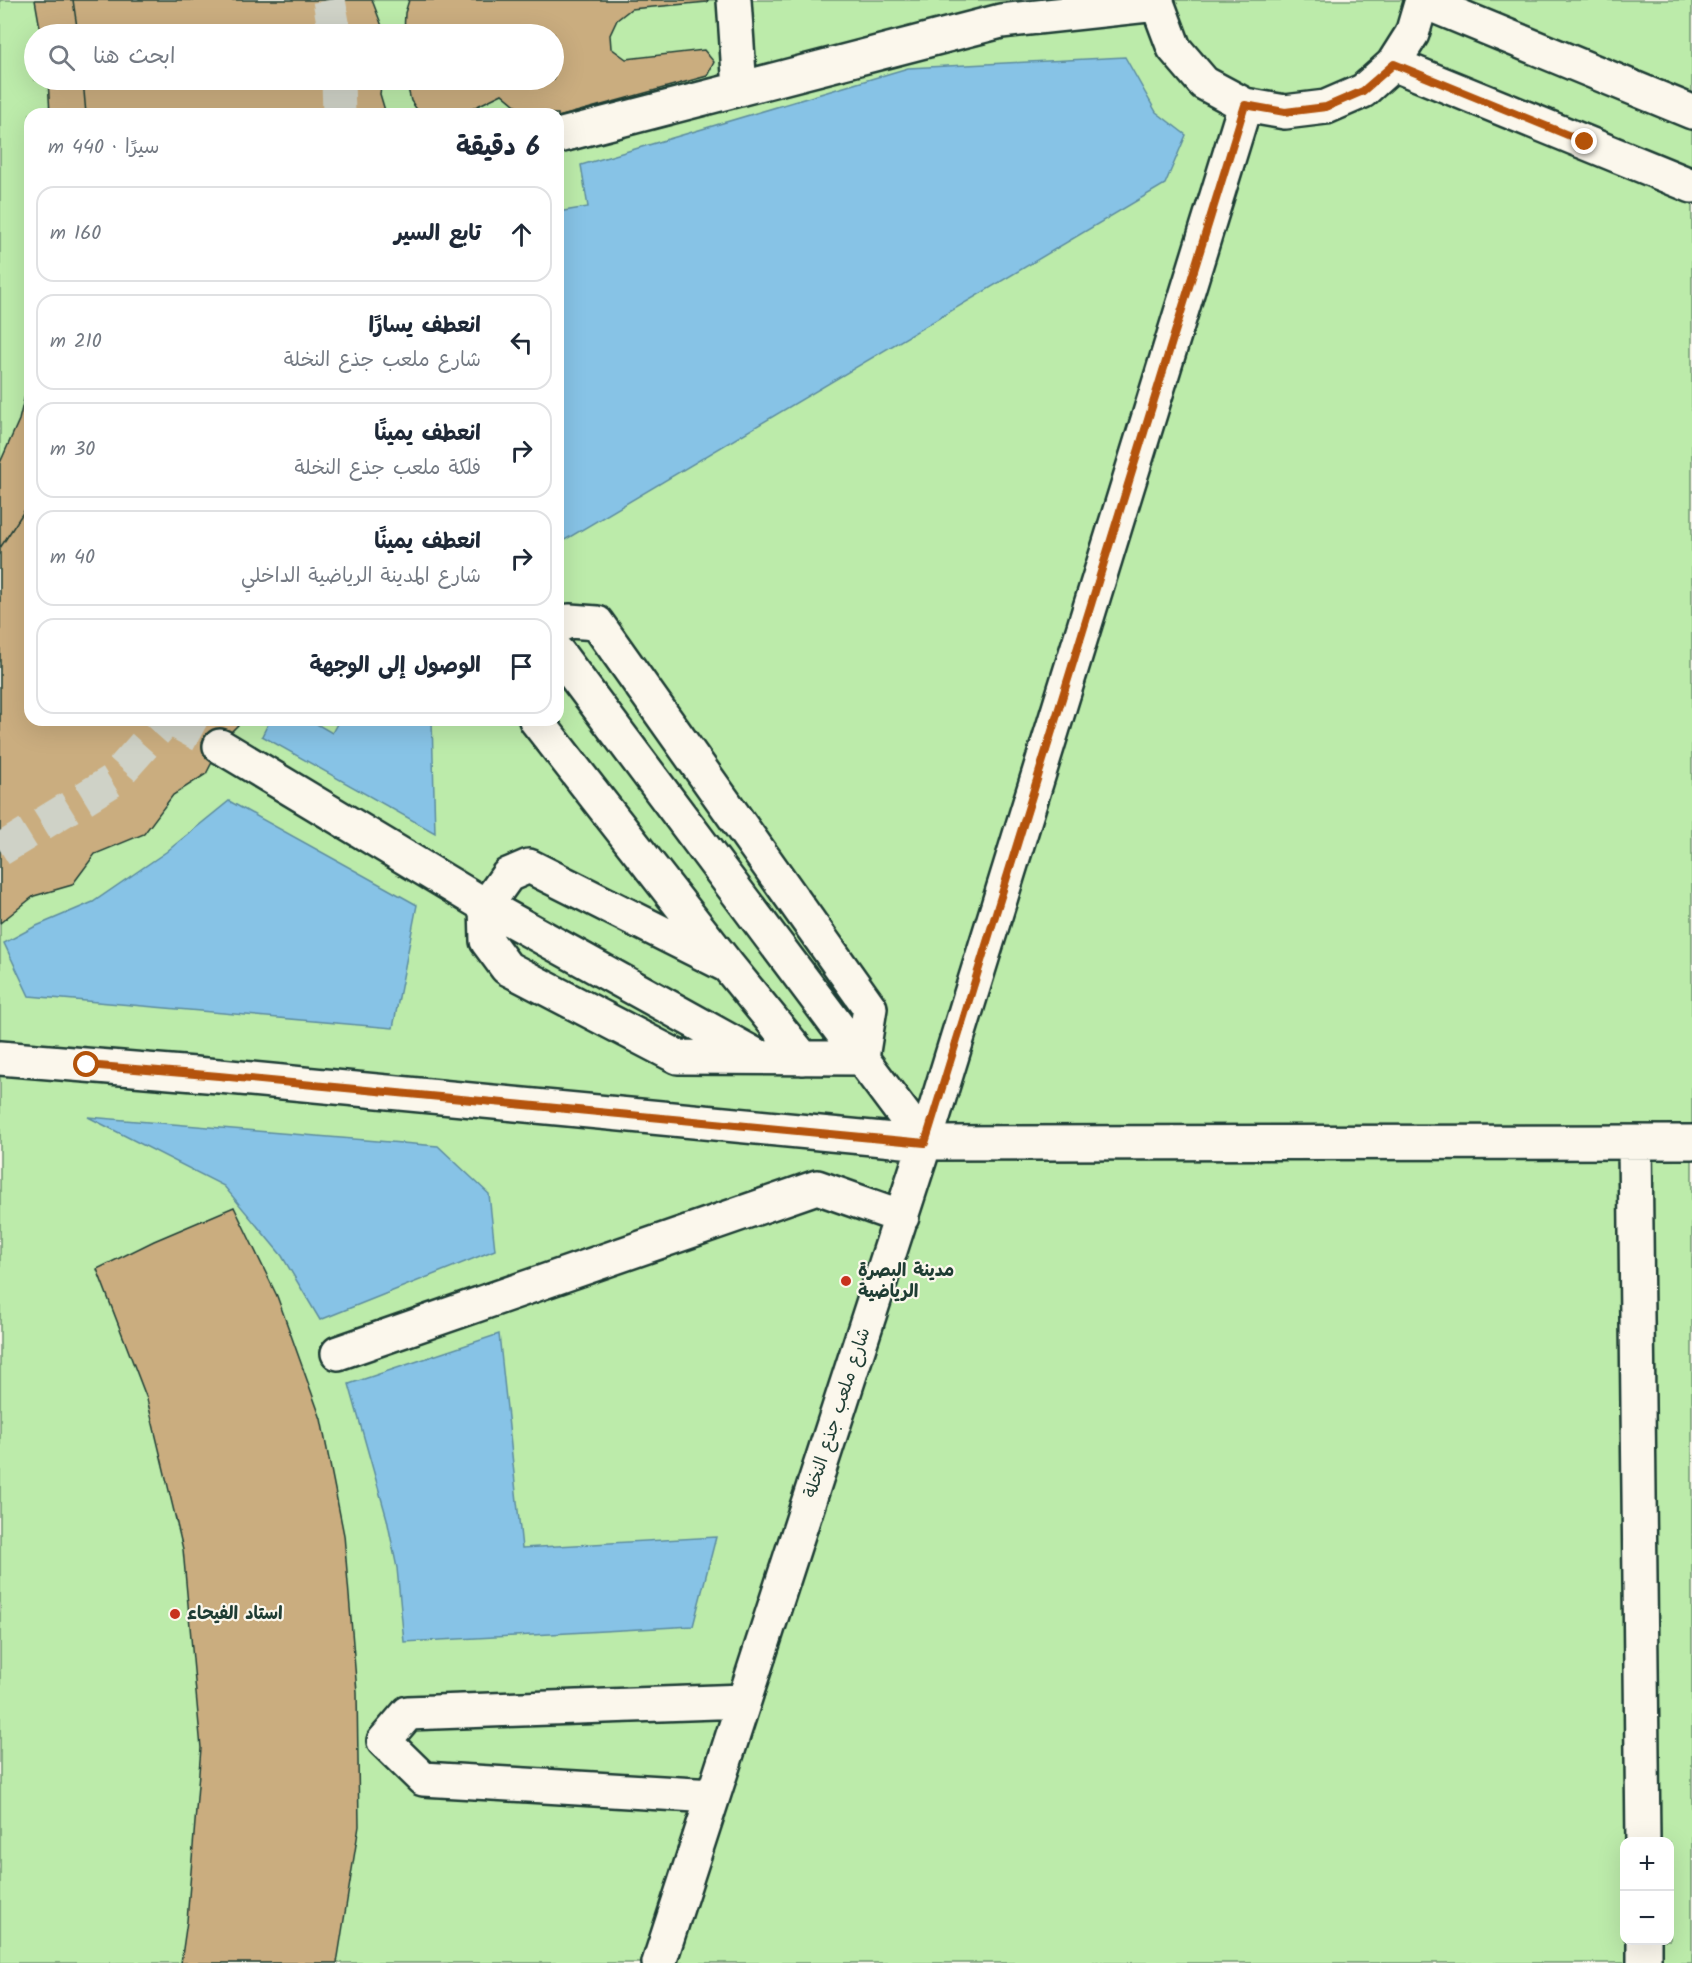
<!DOCTYPE html>
<html lang="ar">
<meta charset="utf-8">
<style>
:root{--surface:#fff;--page:#f2f2f3;--text:#1f2937;--muted:#747a83;--line:#e0e1e3}
body{margin:0;font-family:Kalam,"Playpen Sans Arabic",sans-serif;background:var(--page);color:var(--text);direction:rtl}
.controls{position:absolute;right:18px;bottom:18px;display:grid;overflow:hidden;border-radius:12px;box-shadow:0 6px 24px #0002}
.controls button{width:54px;height:54px;display:grid;place-items:center;padding:0;border:0;border-bottom:2px solid var(--line);background:var(--surface);color:var(--text);font:30px sans-serif}
.stop{position:absolute;width:18px;height:18px;margin:-14px;border:4px solid #b45309;border-radius:50%;background:#fff}
.stop.end{background:#b45309;border-color:#fff;box-shadow:0 2px 6px #0008}
.list{margin:0;padding:0;list-style:none}
h2{display:flex;justify-content:space-between;align-items:center;height:78px;margin:0;padding:0 24px;font-size:26px}
h2 small{font-size:20px;font-weight:400;color:var(--muted)}
.list li{display:grid;grid-template-columns:39px 1fr auto;gap:18px;align-items:center;box-sizing:border-box;height:96px;margin:0 12px 12px;padding:0 12px;border:2px solid var(--line);border-radius:18px}
.list b{display:block;font-size:22px;white-space:nowrap}
.list p{margin:0;font-size:20px;white-space:nowrap;color:var(--muted)}
.list em{font-size:20px;font-style:normal;color:var(--muted)}
.icon{flex:none;width:33px;height:33px;fill:none;stroke:currentColor;stroke-width:2;stroke-linecap:round;stroke-linejoin:round}
.map{position:relative;flex:none;width:1692px;height:1963px;overflow:hidden;direction:ltr}
.search{position:absolute;background:var(--surface);box-shadow:0 6px 24px #0002;left:24px;top:24px;width:540px;height:66px;display:flex;align-items:center;gap:15px;box-sizing:border-box;padding:0 21px;border-radius:33px;color:var(--muted);font-size:22px}
.panel{position:absolute;background:var(--surface);box-shadow:0 6px 24px #0002;left:24px;top:108px;width:540px;height:618px;border-radius:18px;direction:rtl}
.map>svg:first-child{display:block}
</style>
<div class="map">
<svg width="1692" height="1963" viewBox="0 0 1692 1963">
<rect width="100%" height="100%" fill="#fbf7ec"/>
<filter id="ink" filterUnits="userSpaceOnUse"><feTurbulence type="fractalNoise" baseFrequency=".0167" numOctaves="2"/><feDisplacementMap in="SourceGraphic" scale="12" xChannelSelector="R" yChannelSelector="G"/><feConvolveMatrix kernelMatrix="1 2 1 2 8 2 1 2 1" color-interpolation-filters="sRGB"/></filter>
<g filter="url(#ink)">
<path fill="#bcebaa" stroke="#6e946f" stroke-width="1.5" fill-rule="evenodd" d="M0,0H1692V1963H0ZM34,34H554V80H34ZM30,114H558V720H30ZM1624,1842H1670V1940H1624Z"/>
<path fill="#87c3e6" stroke="#5d8d9f" stroke-width="1.5" d="M1125,57L1156,112L1186,135L1165,184L558,544V212L588,207L581,165L908,68Z
M270,720H310L332,733L339,720H432L435,833L262,736Z
M229,801L417,905L393,1028L29,996L4,943L34,927L93,902L166,852Z
M88,1117L438,1146L489,1194L495,1250L320,1320L282,1256L224,1186Z
M499,1334L522,1548L716,1537L693,1626L404,1642L397,1568L387,1519L349,1384Z"/>
<path fill="#caad7f" stroke="#1f3d34" stroke-width="1.5" d="M35,0H73L78,34H41Z
M73,0H372L385,34H78Z
M409,0H708L707,2L631,9L617,20L610,35L611,48L626,59L704,50L714,62L707,76L558,117V114H526L502,94L461,114H420L411,101L406,80H554V34H404L405,13Z
M48,80H83L86,114H50Z
M83,80H382L380,94L386,114H86Z
M30,375V502L0,548V463L19,420Z
M30,502V720H243L224,739L206,774L173,795L144,834L95,854L72,885L34,896L0,923V548Z
M234,1207L277,1296L321,1419L344,1535L357,1692L359,1826L337,1963H181L187,1921L201,1748L183,1549L147,1399L97,1269L154,1241Z"/>
<g fill="none" stroke-linecap="round" stroke-linejoin="round">
<path stroke="#cfd2c7" stroke-width="33" stroke-dasharray="33 16" stroke-linecap="butt" d="M329,0L335,34
M338,80L339,114
M172,720L220,746
M0,850L112,781L166,720"/>
<g stroke="#1f3d34" stroke-width="38">
<path id="minor" d="M734,0L740,89
M1156,0L1174,48L1204,83L1245,105L1285,112L1326,107L1363,91L1393,64L1412,34L1422,0
M1422,1L1692,112
M1393,64L1692,186
M558,136L1001,21L1157,4
M558,653L925,1143
M536,720L728,966L803,1058
M220,746L486,906L508,875L529,866L728,966
M486,906L487,941L507,968L678,1057L862,1058L870,1008L597,623L569,621L558,626
M486,906L755,1055
M0,1058L219,1076L925,1143L1692,1142
M1635,1143L1643,1842
M338,1353L817,1187L902,1217
M713,1796L423,1779L384,1741L408,1713L744,1701
M1644,1940V1963
M659,1963L925,1143L1245,105"/>
</g>
<use href="#minor" stroke="#fbf7ec" stroke-width="33"/>
</g>
</g>
<g fill="none" stroke-linecap="round" stroke-linejoin="round" filter="url(#ink)">
<path stroke="#b45309" stroke-width="8" d="M87,1065L219,1076L925,1143L1245,105L1285,112L1326,107L1363,91L1394,64L1585,142"/>
</g>
<g fill="#c8321e" stroke="#fbf7ec" stroke-width="2">
<circle cx="846" cy="1281" r="6"/>
<circle cx="175" cy="1614" r="6"/>
</g>
<g text-anchor="middle" dominant-baseline="central" stroke-width="4.5" stroke-linejoin="round" paint-order="stroke">
<g font-size="18" font-weight="bold" fill="#1f3d34" stroke="#fbf7ec" text-anchor="start">
<text x="858" y="1271">مدينة البصرة<tspan x="858" dy="21">الرياضية</tspan></text>
<text x="187" y="1614">استاد الفيحاء</text>
</g>
<g font-size="18" fill="#1f3d34" stroke="#fbf7ec">
<text transform="translate(838 1413) rotate(-72)">شارع ملعب جذع النخلة</text>
</g>
</g>
</svg>
<div class="controls">
<button>+</button>
<button>−</button>
</div>
<div class="stop" style="left:87px;top:1065px"></div>
<div class="stop end" style="left:1585px;top:142px"></div>
<div class="search"><svg class="icon" aria-label="search" viewBox="0 0 24 24"><circle cx="10" cy="10" r="6"/><path d="M15 15l6 6"/></svg>ابحث هنا</div>
<section class="panel">
<h2>6 دقيقة<small>سيرًا · 440 m</small></h2>
<ul class="list">
<li><svg class="icon" aria-label="ahead" viewBox="0 0 24 24"><path d="M12 20V5M6 11l6-6 6 6"/></svg><div><b>تابع السير</b></div><em>160 m</em></li>
<li><svg class="icon" aria-label="left" viewBox="0 0 24 24"><path d="M17 20v-9H6M10 6l-5 5 5 5"/></svg><div><b>انعطف يسارًا</b><p>شارع ملعب جذع النخلة</p></div><em>210 m</em></li>
<li><svg class="icon" aria-label="right" viewBox="0 0 24 24"><path d="M7 20v-9h11M14 6l5 5-5 5"/></svg><div><b>انعطف يمينًا</b><p>فلكة ملعب جذع النخلة</p></div><em>30 m</em></li>
<li><svg class="icon" aria-label="right" viewBox="0 0 24 24"><path d="M7 20v-9h11M14 6l5 5-5 5"/></svg><div><b>انعطف يمينًا</b><p>شارع المدينة الرياضية الداخلي</p></div><em>40 m</em></li>
<li><svg class="icon" aria-label="arrive" viewBox="0 0 24 24"><path d="M6 21V4h12l-3 4 3 4H6"/></svg><div><b>الوصول إلى الوجهة</b></div></li>
</ul>
</section>
</div>
